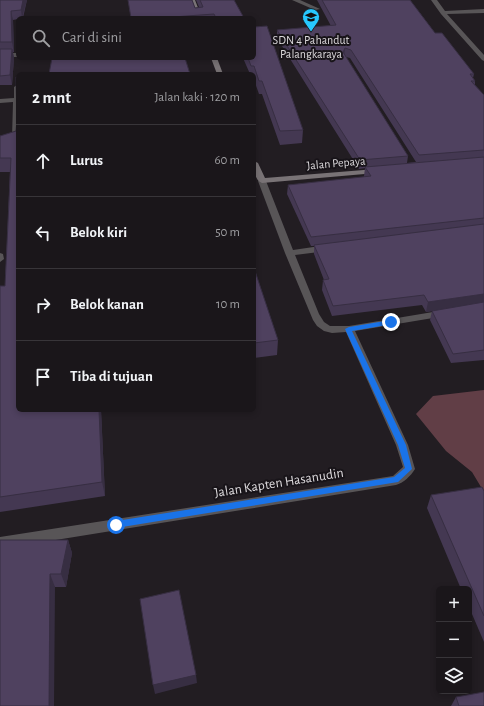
<!DOCTYPE html>
<html lang="id">
<meta charset="utf-8">
<style>
:root{--surface:#1a161a;--page:#272327;--text:#f1f3f6;--muted:#9f9fa2;--line:#383539}
body{margin:0;font-family:"Alegreya Sans",sans-serif;background:var(--page);color:var(--text)}
.controls{position:absolute;right:12px;bottom:12px;display:grid;overflow:hidden;border-radius:6px;box-shadow:0 2px 6px #0003}
.controls button{width:36px;height:36px;display:grid;place-items:center;padding:0;border:0;border-bottom:1px solid var(--line);background:var(--surface);color:var(--text);font:20px sans-serif}
.stop{position:absolute;width:12px;height:12px;margin:-9px;border:3px solid #1a73e8;border-radius:50%;background:#fff}
.stop.end{background:#1a73e8;border-color:#fff;box-shadow:0 1px 4px #0008}
.list{margin:0;padding:0;list-style:none}
h2{display:flex;justify-content:space-between;align-items:center;height:52px;margin:0;padding:0 16px;font-size:17px}
h2 small{font-size:13px;font-weight:400;color:var(--muted)}
.list li{display:grid;grid-template-columns:26px 1fr auto;gap:12px;align-items:center;box-sizing:border-box;height:72px;padding:0 16px;border-top:1px solid var(--line)}
.list b{display:block;font-size:15px;white-space:nowrap}
.list em{font-size:13px;font-style:normal;color:var(--muted)}
.icon{flex:none;width:22px;height:22px;fill:none;stroke:currentColor;stroke-width:2;stroke-linecap:round;stroke-linejoin:round}
.map{position:relative;flex:none;width:484px;height:706px;overflow:hidden}
.search{position:absolute;background:var(--surface);box-shadow:0 2px 6px #0003;left:16px;top:16px;width:240px;height:44px;display:flex;align-items:center;gap:10px;box-sizing:border-box;padding:0 14px;border-radius:6px;color:var(--muted);font-size:15px}
.panel{position:absolute;background:var(--surface);box-shadow:0 2px 6px #0003;left:16px;top:72px;width:240px;height:340px;border-radius:6px}
.map>svg:first-child{display:block}
</style>
<div class="map">
<svg width="484" height="706" viewBox="0 0 484 706">
<rect width="100%" height="100%" fill="#221d22"/>
<path fill="#613e46" d="M484,390V492L472,472L446,451L416,414L433,396Z"/>
<g fill="none" stroke-linecap="round" stroke-linejoin="round">
<path fill="#585557" fill-rule="evenodd" d="M292,0H300L320,9L315,10Z
M17,85L18,141L15,145L0,149V145L9,141L12,139L13,102L0,103V99L14,98V87Z
M0,253L3,254L4,259L0,262Z"/>
<path fill="#585557" fill-rule="evenodd" d="M431,0H437L445,11L484,9V13L447,14L484,55V61L482,60L441,14Z
M0,53H18V57H0Z
M259,179H262L266,181L293,250L327,245L331,248L327,251L295,255L319,314L324,322L330,326H349L445,310L450,313L445,316L355,331L408,445L415,469C411,476 403,483 396,485L0,549V537L393,476L403,467L396,445L346,332L332,333L324,331L317,326L313,320L285,253L258,181Z"/>
<path fill="#797376" fill-rule="evenodd" d="M189,0H195L202,18H196Z
M211,58H217L223,74H217Z
M254,161L258,163L265,178L376,169L380,171L376,173L262,183C254,180 254,169 254,161Z"/>
</g>
<path fill="#443852" fill-rule="evenodd" d="M0,0H27L23,18H18V19L13,20L14,52H13L14,58L12,85H0Z
M128,0H192L195,8L199,7L196,0H234L244,18H131Z
M317,0H410L435,33L474,74L473,78L475,81V85L484,95V360L451,363L430,320L432,311L426,312L422,305L332,316L322,290L323,280H324L314,254V246H311L287,194L288,185L364,177V176L365,168L359,169L277,38V30L331,26ZM346,57L350,58L416,162L407,163L408,156Z
M243,58H254L303,130L302,143L280,145L262,94H259L254,80V74H250Z
M16,131L101,410L105,496L0,512V286H5L10,172H0V136Z
M254,268L278,340L277,355L254,358Z
M484,491V642L469,607V589H461L427,508L431,495Z
M0,540H68L72,553L66,587H55Z
M456,697L484,706H451Z"/>
<path fill="#372e42" d="M23,0H27L22,18L21,10Z
M11,11L13,20L14,52L12,42Z
M345,48L344,57L343,52Z
M12,49L14,58L12,85L10,75Z
M484,294V303L426,312L428,302Z
M99,410H101L105,496L102,482Z
M68,540L72,553L66,587L61,574Z
M50,574L55,587L54,706H49Z
M196,675L197,683L155,694L153,685Z"/>
<path fill="#4f415f" stroke="#372e42" d="M0,0H23L21,10L11,11L12,42H0Z
M128,0H192L195,8L203,7L200,0H234L244,18H216L214,14L173,17L174,18H131Z
M322,0H410L435,33H442L474,74H470L475,81H471L484,95V150L419,155L351,50L345,48L343,52L408,156L360,160L277,30L336,25Z
M267,26L303,130L280,131L262,81H259L254,66H251L248,58H254V27Z
M0,49H12L10,75L0,76Z
M52,58H185L190,74H49Z
M16,77H18V410H99L102,482L0,497V286H5L11,158H0V136L16,131L17,120Z
M484,157V218L311,237L288,185L371,176L365,167Z
M484,224V294L428,302L424,295L333,306L323,280L329,279L314,245Z
M254,268L278,340L254,343Z
M484,302V350L453,354L432,311Z
M482,487L484,491V616L431,495Z
M0,540H68L61,574H50L49,706H0Z
M179,590L196,675L153,685L140,599Z
M484,692V706H459L456,697Z"/>
<path fill="#1a73e8" d="M391,320L393,321V324L352,331L406,445L412,469L398,482L116,528L113,527V522L116,521L394,477L405,468L398,445L345,329L349,327Z"/>
<defs>
<g id="school-pin" transform="scale(0.9)"><path d="M0 17L-7.5 6A9.5 9.5 0 1 1 7.5 6Z" fill="#27c8ff" stroke="#181419"/><path d="M0-5L7-2L0 1L-7-2ZM-4 1L0 2.5L4 1V4Q0 6-4 4Z" fill="#111"/></g>
</defs>
<g fill-rule="evenodd">
<use href="#school-pin" x="311" y="17"/>
</g>
<g text-anchor="middle" dominant-baseline="central" stroke-width="4" stroke-linejoin="round" paint-order="stroke">
<g font-size="12" fill="#dddadd" stroke="#181419">
<text x="311" y="40">SDN 4 Pahandut<tspan x="311" dy="14">Palangkaraya</tspan></text>
</g>
<g font-size="12" fill="#dddadd" stroke="#181419">
<text transform="translate(336 163) rotate(-5)">Jalan Pepaya</text>
</g>
<g font-size="14" fill="#dddadd" stroke="#181419">
<text transform="translate(279 483) rotate(-9)">Jalan Kapten Hasanudin</text>
</g>
</g>
</svg>
<div class="controls">
<button>+</button>
<button>−</button>
<button><svg class="icon" aria-label="layers" viewBox="0 0 24 24"><path d="M12 4l9 5-9 5-9-5zM3 14l9 5 9-5"/></svg></button>
</div>
<div class="stop" style="left:116px;top:525px"></div>
<div class="stop end" style="left:391px;top:322px"></div>
<div class="search"><svg class="icon" aria-label="search" viewBox="0 0 24 24"><circle cx="10" cy="10" r="6"/><path d="M15 15l6 6"/></svg>Cari di sini</div>
<section class="panel">
<h2>2 mnt<small>Jalan kaki · 120 m</small></h2>
<ul class="list">
<li><svg class="icon" aria-label="ahead" viewBox="0 0 24 24"><path d="M12 20V5M6 11l6-6 6 6"/></svg><div><b>Lurus</b></div><em>60 m</em></li>
<li><svg class="icon" aria-label="left" viewBox="0 0 24 24"><path d="M17 20v-9H6M10 6l-5 5 5 5"/></svg><div><b>Belok kiri</b></div><em>50 m</em></li>
<li><svg class="icon" aria-label="right" viewBox="0 0 24 24"><path d="M7 20v-9h11M14 6l5 5-5 5"/></svg><div><b>Belok kanan</b></div><em>10 m</em></li>
<li><svg class="icon" aria-label="arrive" viewBox="0 0 24 24"><path d="M6 21V4h12l-3 4 3 4H6"/></svg><div><b>Tiba di tujuan</b></div></li>
</ul>
</section>
</div>
